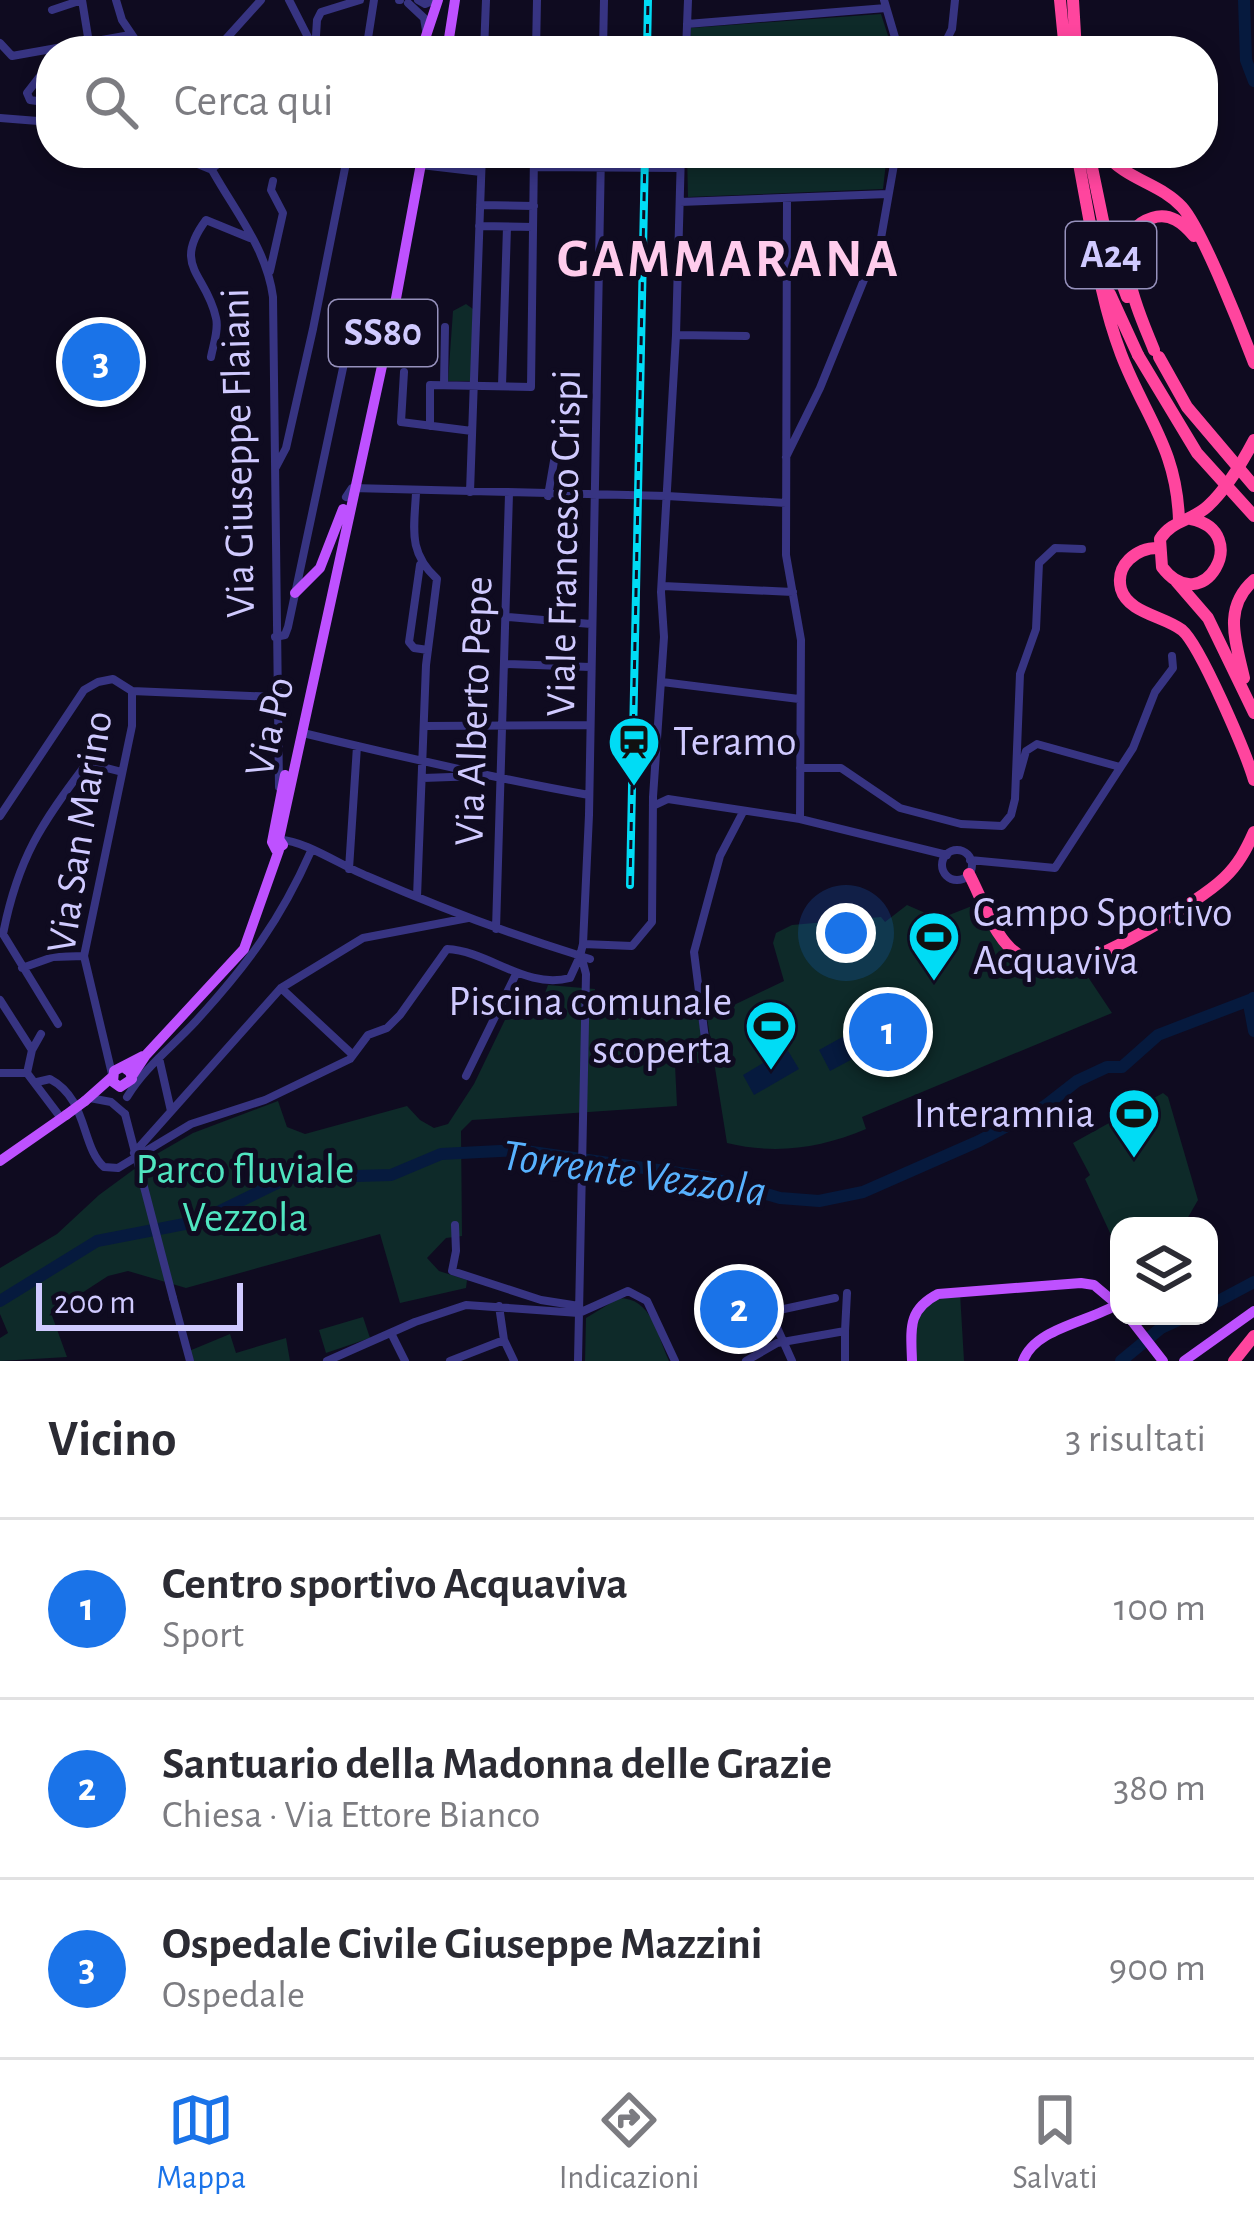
<!DOCTYPE html>
<html lang="it">
<meta charset="utf-8">
<style>
:root{--surface:#fff;--page:#f2f2f3;--text:#2b2b33;--muted:#7c7c81;--line:#e1e1e2;--accent:#1a73e8}
body{margin:0;font-family:"Alegreya Sans",sans-serif;background:var(--page);color:var(--text)}
.controls{position:absolute;right:36px;bottom:36px;display:grid;overflow:hidden;border-radius:24px;box-shadow:0 6px 18px #0003}
.controls button{width:108px;height:108px;display:grid;place-items:center;padding:0;border:0;border-bottom:3px solid var(--line);background:var(--surface);color:var(--text);font:60px sans-serif}
.scale{position:absolute;left:36px;bottom:30px;width:207px;box-sizing:border-box;padding-left:12px;border:6px solid #d0caff;border-top:0;font-size:33px;line-height:42px;white-space:nowrap;color:#d0caff;-webkit-text-stroke:9px #0f0b20;paint-order:stroke}
.you{position:absolute;left:846px;top:933px;width:42px;height:42px;margin:-30px;border:9px solid #fff;border-radius:50%;background:#1a73e8;box-shadow:0 0 0 18px #1a73e833}
.badge{display:grid;place-items:center;width:78px;height:78px;border-radius:50%;background:var(--accent);color:#fff;font-size:39px;font-weight:700}
.pin{position:absolute;translate:-50% -50%;border:6px solid #fff;box-shadow:0 3px 12px #0006}
.list{margin:0;padding:0;list-style:none}
h2{display:flex;justify-content:space-between;align-items:center;height:156px;margin:0;padding:0 48px;font-size:51px}
h2 small{font-size:39px;font-weight:400;color:var(--muted)}
.list li{display:grid;grid-template-columns:78px 1fr auto;gap:36px;align-items:center;box-sizing:border-box;height:180px;padding:0 48px;border-top:3px solid var(--line)}
.list b{display:block;font-size:45px;white-space:nowrap}
.list p{margin:0;font-size:39px;white-space:nowrap;color:var(--muted)}
.list em{font-size:39px;font-style:normal;color:var(--muted)}
.icon{flex:none;width:66px;height:66px;fill:none;stroke:currentColor;stroke-width:2;stroke-linecap:round;stroke-linejoin:round}
.map{position:relative;flex:none;width:1254px;height:1361px;overflow:hidden}
.search{position:absolute;background:var(--surface);box-shadow:0 6px 18px #0003;left:36px;right:36px;top:36px;height:132px;display:flex;align-items:center;gap:30px;box-sizing:border-box;padding:0 42px;border-radius:48px;color:var(--muted);font-size:45px}
.sheet{height:696px;background:var(--surface)}
nav{display:flex;justify-content:space-around;align-items:center;box-sizing:border-box;height:168px;border-top:3px solid var(--line);background:var(--surface);font-size:33px;color:var(--muted)}
nav a{display:grid;justify-items:center;gap:6px}
nav .on{color:var(--accent)}
.map>svg:first-child{display:block}
</style>
<div class="map">
<svg width="1254" height="1361" viewBox="0 0 1254 1361">
<rect width="100%" height="100%" fill="#0f0b20"/>
<path fill="#0e2a29" d="M881,14L893,51H690L691,28Z
M687,153H887L883,189L688,197Z
M466,304L473,309L471,381H448L453,311Z
M977,904C991,932 1008,968 1043,973C1054,975 1071,970 1082,968L1112,1013L862,1117L866,1129C821,1148 776,1155 727,1143L707,1018L784,981L773,943L776,933L792,925L881,917L885,922L907,905L939,919Z
M548,985L595,989L596,1015L694,1000L708,1062L675,1065L677,1106L472,1120L461,1131L462,1236L446,1238L427,1258L439,1271L467,1280L466,1288L400,1303L380,1234L186,1288L128,1271L108,1276L51,1313L67,1357L0,1361V1338L8,1333L0,1314V1268L57,1234L99,1195L148,1159L193,1133L278,1101L287,1127L305,1134L407,1106L420,1120L434,1128L448,1124L474,1084L516,997L541,1004Z
M1163,1093L1168,1097L1198,1200L1183,1226H1119V1231L1111,1235L1085,1179L1090,1175L1073,1143Z
M960,1293L964,1361H912L920,1304Z
M619,1298C652,1298 657,1335 669,1361H585L586,1318Z
M363,1317L370,1338L326,1353L319,1330Z
M230,1334L236,1353L286,1338L290,1361H194L189,1351Z"/>
<path fill="#061a3e" d="M864,1025L877,1046L830,1071L819,1050Z
M787,1049L799,1069L754,1095L743,1075Z"/>
<g fill="none" stroke-linecap="round" stroke-linejoin="round">
<path stroke="#061a3e" stroke-width="12" d="M1244,0L1246,60L1254,81
M1253,998L1249,1004L1254,1031
M0,1301L97,1241L200,1221L287,1178L391,1175L441,1154L518,1150L707,1177L780,1198L819,1201L863,1192L979,1141L1045,1106L1077,1081L1107,1067H1122L1158,1035L1252,999
M1209,1306L1254,1282
M1121,1361L1161,1328L1187,1316"/>
<path stroke="#373482" stroke-width="8" d="M82,0L89,43
M116,0L122,20L143,51
M289,0L313,47
M399,0H400
M418,0L425,4L434,0
M884,0L899,51
M408,3L424,18L426,30
M52,10L82,0
M687,24L886,8
M0,43L12,56L130,35
M484,44L536,42
M215,51L261,0
M315,51L317,20L321,12L360,0
M366,51L374,0
M484,51L486,0
M536,51L537,0
M603,51L604,0
M686,51L688,0
M941,51L952,29L955,0
M51,62L27,93L30,100L51,103
M0,118L51,122
M171,153L210,169
M203,153C226,201 266,243 273,297L279,787
M421,165L481,172
M534,167L680,168
M211,169L234,153
M787,199L786,555L801,640L800,819
M680,202L888,194
M480,205L534,206
M479,226L533,227
M270,271L283,213L271,190L273,181
M676,335L746,336
M211,357C213,346 219,329 216,318C207,274 171,267 206,220L250,238
M404,372L401,422L472,431
M444,385L445,327
M502,386L507,227
M430,426V385L531,387L534,153
M786,457L820,388L881,238L896,153
M276,467L286,448L313,329L348,153
M470,492L482,153
M416,493C414,530 408,552 437,579L426,665L417,897
M548,496L554,461
M346,497L352,488L667,496L786,503
M420,565L409,642L414,648L428,650
M663,586L793,592
M508,617L591,624
M275,637L285,635L288,627L356,307
M506,664L590,667
M662,682L799,699
M132,691L277,697
M425,726L590,725
M303,733C398,756 493,778 589,795
M800,768H841L900,808L961,824L1002,826L1011,815L1015,799L1020,674L1036,629L1039,563L1055,548L1082,549
M1019,776L1026,751L1037,744L1120,767
M423,778L479,776
M653,806L668,799L800,819L947,855
M0,816L84,690L98,682L113,679L132,691
M281,840C303,840 344,867 367,876C436,906 506,933 578,955
M942 865a15 15 0 1 1 30 0a15 15 0 1 1-30 0Z
M970,860L1055,868L1133,748L1155,692L1173,668L1172,656
M349,869L357,746
M496,929L509,494
M583,944L589,815L601,153
M590,959L580,956L583,944L632,946L652,922L653,797L664,637L661,592L676,335L681,153
M22,968L53,957L84,956
M281,988L353,1055
M0,1000L32,1050L27,1073
M58,1024L3,934C18,858 41,824 87,763L122,772
M32,1050L41,1034
M159,1058L171,1111
M708,1062L694,952L720,856L743,812
M0,1073H27
M27,1073L61,1118
M112,1074L84,956L132,726V691
M466,1076L516,974
M37,1082L50,1079C88,1099 81,1147 104,1167L118,1168L191,1124L265,1100L350,1059L368,1035L387,1028L400,1015L447,949C489,951 526,990 570,978L580,956
M127,1097C145,1067 172,1047 196,1021C247,965 280,921 311,851
M90,1098L111,1102L125,1114
M134,1153L281,988L363,938L468,918
M455,1225L456,1251L452,1271L541,1300L579,1306
M173,1298L190,1361
M499,1306L504,1340L514,1361
M845,1331L847,1293
M391,1333L405,1361
M327,1361L415,1322L466,1305L579,1313L628,1291L647,1301L675,1361
M450,1361L504,1340
M578,1361L586,974L582,959
M746,1361L777,1343L845,1331V1361
M792,1361L770,1312L835,1298"/>
<path stroke="#be51ff" stroke-width="10" d="M421,51L438,0
M447,51L455,0
M295,593L320,568L343,509
M279,839L272,842L276,850L283,845L279,839L392,320L423,153
M272,842L285,775
M123,1067L130,1072L132,1079L120,1087L113,1082L114,1071L143,1056
M132,1076L146,1055L244,949L279,850
M85,1101L112,1077
M0,1161L66,1115
M1128,1316L1163,1361
M912,1361C911,1329 907,1310 938,1294L1081,1283L1094,1285L1119,1306
M1023,1361C1035,1328 1089,1322 1118,1304
M1184,1361L1254,1311"/>
<path stroke="#ff459e" stroke-width="12" d="M1060,0L1065,51
M1073,0L1076,51
M1077,153L1091,229
M1089,153L1108,245L1127,297
M1105,153C1126,180 1160,183 1182,207C1202,229 1242,331 1254,363
M1090,225C1097,269 1105,312 1121,354C1145,417 1177,448 1179,521
M1110,294L1138,355
M1154,350C1142,319 1100,234 1152,218C1170,212 1183,223 1194,236
M1191,519C1254,532 1203,621 1162,567L1160,539C1172,520 1192,521 1208,506C1226,489 1243,461 1254,440
M1158,548C1136,548 1115,565 1121,589C1128,613 1164,616 1182,630C1200,645 1246,753 1254,780
M1176,581L1208,618L1254,713
M1244,678C1236,642 1222,608 1254,580
M969,874C983,900 996,945 1024,958C1034,963 1050,966 1061,966C1095,964 1198,903 1224,878C1238,865 1246,850 1254,832
M1234,1361L1254,1336"/>
<g stroke="#00dcf5" stroke-width="8">
<path id="rail" d="M647,51L648,0
M630,885L645,153"/>
</g>
<use href="#rail" stroke="#0f0b20" stroke-width="3" stroke-dasharray="9" stroke-linecap="butt"/>
<path stroke="#373482" stroke-width="8" d="M125,1114L173,1298"/>
<path stroke="#be51ff" stroke-width="10" d="M66,1115L85,1101"/>
<path stroke="#ff459e" stroke-width="12" d="M1138,355L1197,453L1254,516
M1159,357L1187,407L1254,486"/>
</g>
<defs>
<g id="station-pin" transform="scale(2.7)"><path d="M0 17L-7.5 6A9.5 9.5 0 1 1 7.5 6Z" fill="#00dcf5" stroke="#0f0b20"/><path d="M-3-6H3Q5-6 5-4V2Q5 4 3 4L4.5 6H3L1.5 4h-3L-3 6H-4.5L-3 4Q-5 4-5 2V-4Q-5-6-3-6ZM-3.5-4v3h7v-3ZM-3.5 1v1.5H-2V1ZM2 1v1.5H3.5V1Z" fill="#111"/></g>
<g id="stadium-pin" transform="scale(2.7)"><path d="M0 17L-7.5 6A9.5 9.5 0 1 1 7.5 6Z" fill="#00dcf5" stroke="#0f0b20"/><path d="M0-5a6.5 5 0 1 0 0 10a6.5 5 0 1 0 0-10ZM-3.5-1.8h7v3.6h-7Z" fill="#111"/></g>
</defs>
<g fill-rule="evenodd">
<use href="#station-pin" x="634" y="742"/>
<use href="#stadium-pin" x="934" y="937"/>
<use href="#stadium-pin" x="771" y="1026"/>
<use href="#stadium-pin" x="1134" y="1114"/>
</g>
<g text-anchor="middle" dominant-baseline="central" stroke-width="10" stroke-linejoin="round" paint-order="stroke">
<g fill="#0f0b20" stroke="#9691bc" stroke-width="3">
<rect x="1066" y="222" width="90" height="66" rx="9"/>
<rect x="329" y="300" width="108" height="66" rx="9"/>
</g>
<g font-size="39" font-weight="bold" fill="#d0caff">
<text x="1111" y="255">A24</text>
<text x="383" y="333">SS80</text>
</g>
<g font-size="42" fill="#d0caff" stroke="#0f0b20">
<text transform="translate(238 453) rotate(-91)">Via Giuseppe Flaiani</text>
<text transform="translate(564 543) rotate(-89)">Viale Francesco Crispi</text>
<text transform="translate(474 711) rotate(-88)">Via Alberto Pepe</text>
<text transform="translate(270 727) rotate(-77)">Via Po</text>
<text transform="translate(80 832) rotate(-81)">Via San Marino</text>
</g>
<g font-size="42" fill="#d0caff" stroke="#0f0b20" text-anchor="start">
<text x="673" y="742">Teramo</text>
<text x="973" y="913">Campo Sportivo<tspan x="973" dy="48">Acquaviva</tspan></text>
<text x="732" y="1002" text-anchor="end">Piscina comunale<tspan x="732" dy="48">scoperta</tspan></text>
<text x="1095" y="1114" text-anchor="end">Interamnia</text>
</g>
<g font-size="42" fill="#50e5c0" stroke="#0f0b20">
<text x="245" y="1170">Parco fluviale<tspan x="245" dy="48">Vezzola</tspan></text>
</g>
<g font-size="45" font-style="italic" fill="#58b2ff" stroke="#0f0b20">
<text transform="translate(634 1174) rotate(8)">Torrente Vezzola</text>
</g>
<g font-size="54" font-weight="bold" letter-spacing="3" fill="#ffccec" stroke="#0f0b20">
<text x="729" y="260">GAMMARANA</text>
</g>
</g>
</svg>
<div class="controls">
<button><svg class="icon" aria-label="layers" viewBox="0 0 24 24"><path d="M12 4l9 5-9 5-9-5zM3 14l9 5 9-5"/></svg></button>
</div>
<div class="scale">200 m</div>
<div class="you"></div>
<div class="pin badge" style="left:888px;top:1032px">1</div>
<div class="pin badge" style="left:739px;top:1309px">2</div>
<div class="pin badge" style="left:101px;top:362px">3</div>
<div class="search"><svg class="icon" aria-label="search" viewBox="0 0 24 24"><circle cx="10" cy="10" r="6"/><path d="M15 15l6 6"/></svg>Cerca qui</div>
</div>
<section class="sheet">
<h2>Vicino<small>3 risultati</small></h2>
<ul class="list">
<li><span class="badge">1</span><div><b>Centro sportivo Acquaviva</b><p>Sport</p></div><em>100 m</em></li>
<li><span class="badge">2</span><div><b>Santuario della Madonna delle Grazie</b><p>Chiesa · Via Ettore Bianco</p></div><em>380 m</em></li>
<li><span class="badge">3</span><div><b>Ospedale Civile Giuseppe Mazzini</b><p>Ospedale</p></div><em>900 m</em></li>
</ul>
</section>
<nav>
<a class="on"><svg class="icon" aria-label="map" viewBox="0 0 24 24"><path d="M3 6l6-2 6 2 6-2v14l-6 2-6-2-6 2zM9 4v14M15 6v14"/></svg>Mappa</a>
<a><svg class="icon" aria-label="directions" viewBox="0 0 24 24"><path d="M12 3l9 9-9 9-9-9zM9 14v-3h6M13 9l2 2-2 2"/></svg>Indicazioni</a>
<a><svg class="icon" aria-label="saved" viewBox="0 0 24 24"><path d="M7 4h10v16l-5-4-5 4z"/></svg>Salvati</a>
</nav>
